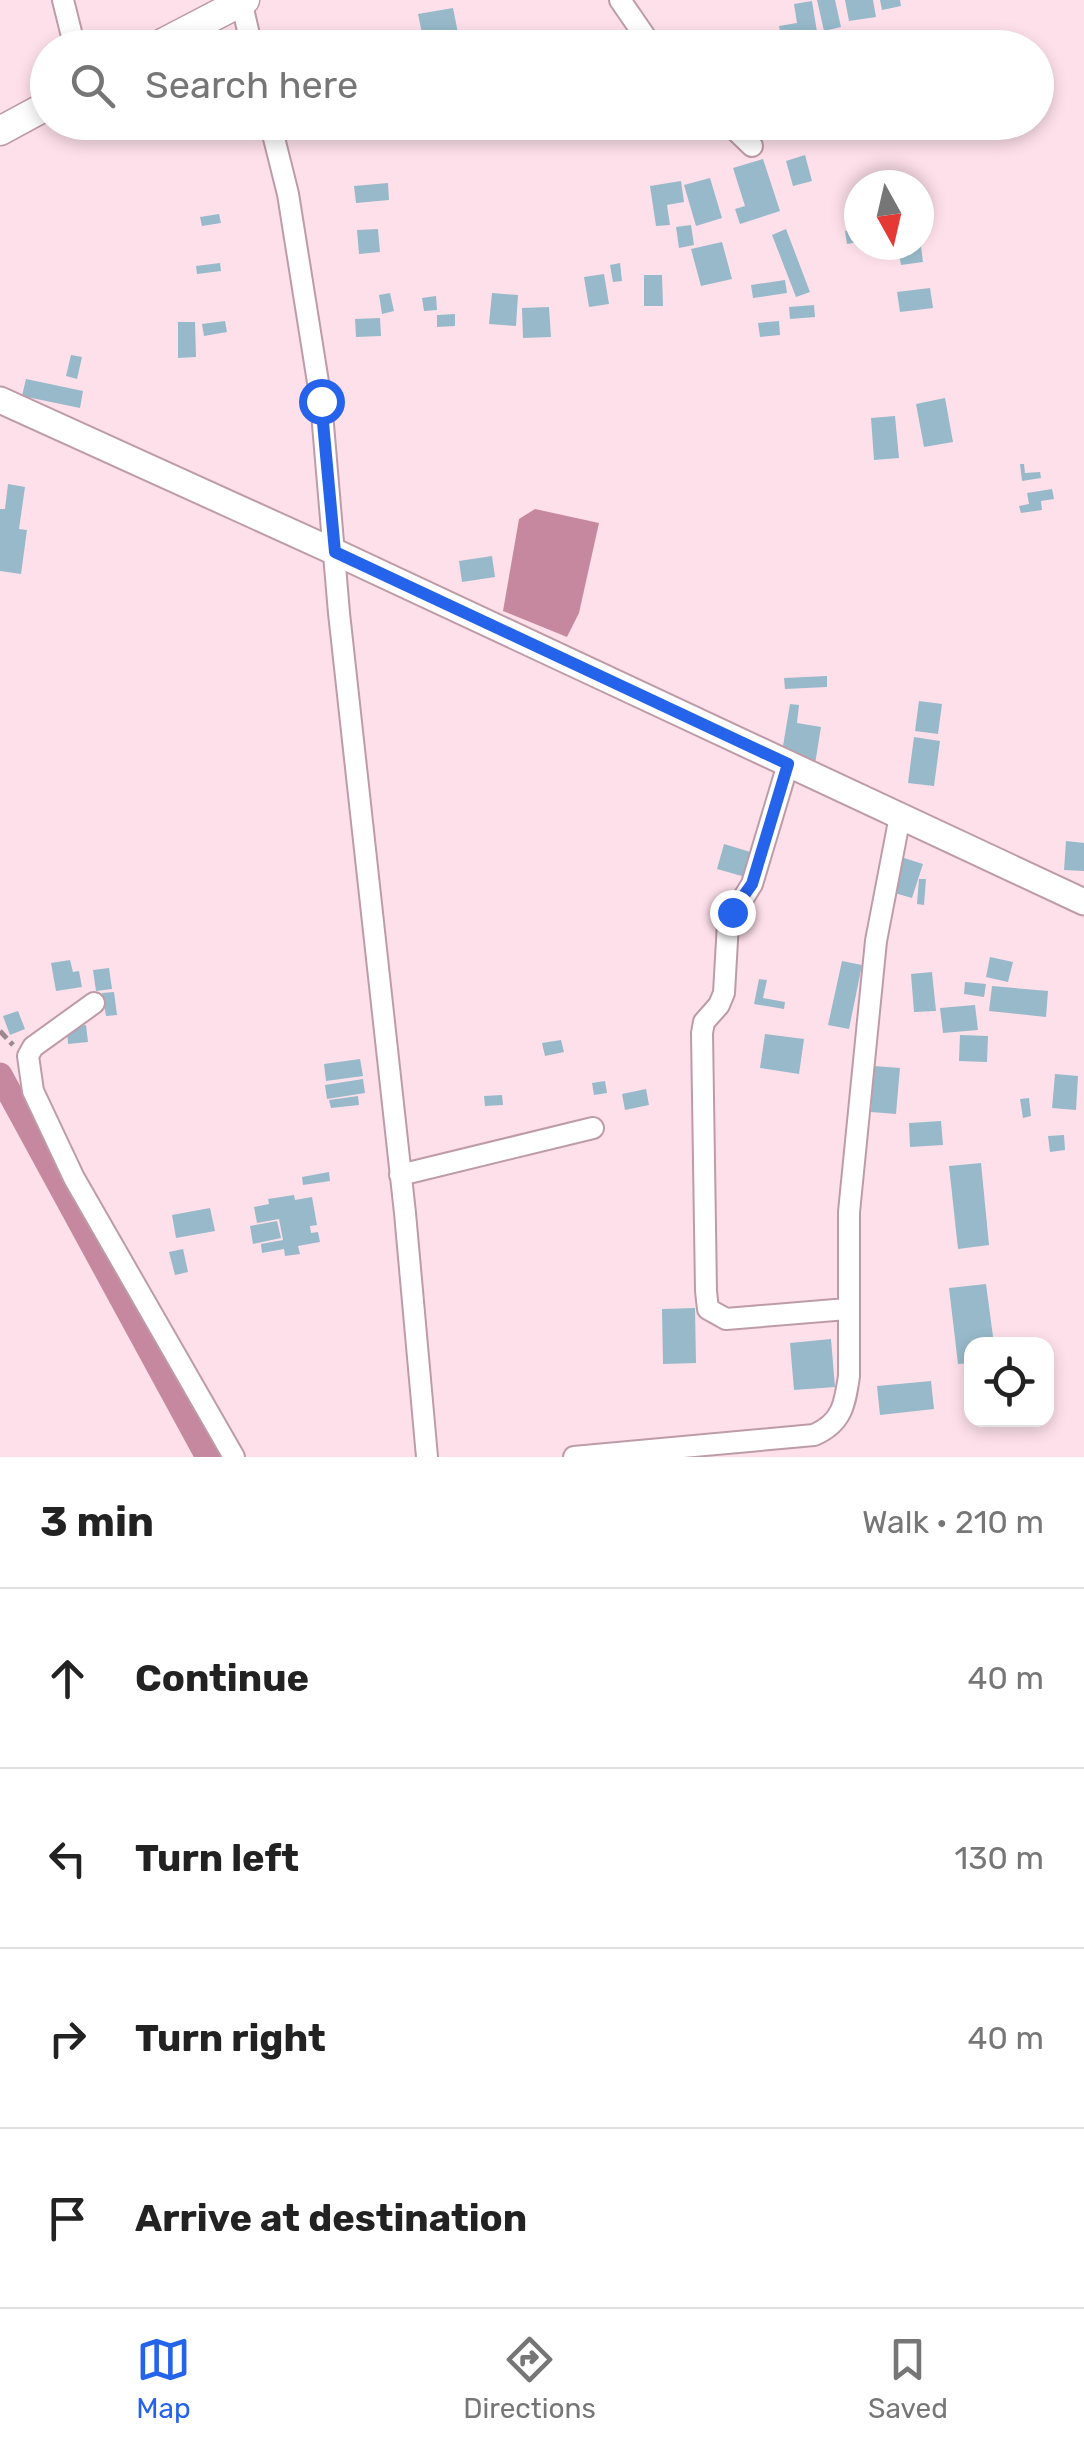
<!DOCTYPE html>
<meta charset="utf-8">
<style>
:root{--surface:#fff;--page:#f6f6f6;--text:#222;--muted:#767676;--line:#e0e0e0;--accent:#2563eb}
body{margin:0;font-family:Rubik,sans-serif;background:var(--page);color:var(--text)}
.controls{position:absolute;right:30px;bottom:30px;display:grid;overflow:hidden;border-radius:20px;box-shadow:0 5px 15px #0003}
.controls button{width:90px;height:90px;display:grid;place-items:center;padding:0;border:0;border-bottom:2px solid var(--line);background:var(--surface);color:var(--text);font:50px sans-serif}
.compass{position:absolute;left:844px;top:170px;width:90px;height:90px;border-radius:50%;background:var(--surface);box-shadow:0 5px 15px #0003;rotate:172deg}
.stop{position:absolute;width:30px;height:30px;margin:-22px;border:8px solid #2563eb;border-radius:50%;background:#fff}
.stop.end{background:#2563eb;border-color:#fff;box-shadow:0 2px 10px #0008}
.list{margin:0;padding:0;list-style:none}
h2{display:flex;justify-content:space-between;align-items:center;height:130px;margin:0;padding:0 40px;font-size:42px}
h2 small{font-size:32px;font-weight:400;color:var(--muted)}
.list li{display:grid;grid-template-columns:65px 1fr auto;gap:30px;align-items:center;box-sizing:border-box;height:180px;padding:0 40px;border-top:2px solid var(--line)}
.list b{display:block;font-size:38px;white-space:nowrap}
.list em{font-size:32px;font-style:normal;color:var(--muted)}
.icon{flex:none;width:55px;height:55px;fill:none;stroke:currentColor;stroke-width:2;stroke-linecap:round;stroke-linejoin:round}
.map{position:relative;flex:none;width:1084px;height:1457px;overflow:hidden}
.search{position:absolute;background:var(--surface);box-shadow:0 5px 15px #0003;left:30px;right:30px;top:30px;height:110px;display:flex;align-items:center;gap:25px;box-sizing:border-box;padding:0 35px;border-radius:55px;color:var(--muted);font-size:38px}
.sheet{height:850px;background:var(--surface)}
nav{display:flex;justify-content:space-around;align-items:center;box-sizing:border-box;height:140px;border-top:2px solid var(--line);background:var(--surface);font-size:28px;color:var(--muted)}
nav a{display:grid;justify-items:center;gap:5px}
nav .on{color:var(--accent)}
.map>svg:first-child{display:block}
</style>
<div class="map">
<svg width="1084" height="1457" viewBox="0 0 1084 1457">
<rect width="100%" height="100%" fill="#fee0ea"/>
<path fill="#c6889e" d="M535,509L599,523L579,613L567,637L503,611L519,519Z"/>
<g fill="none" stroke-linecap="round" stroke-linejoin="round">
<path stroke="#c6889e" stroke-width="25" d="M0,1075L208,1457"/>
</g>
<path fill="#97b9c9" d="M817,0H835L841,27L824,31Z
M845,0H873L876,17L849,21Z
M880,0H900L901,6L882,10Z
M812,1L817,32L782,41L779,26L797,23L794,4Z
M453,8L461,48H425L418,14Z
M852,32L860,45L828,48Z
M805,155L812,181L793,186L786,161Z
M763,159L780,211L740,224L735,209L745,206L733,168Z
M710,178L722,218L696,226L684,185Z
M681,181L684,202L667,205L670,225L656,226L650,186Z
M388,183L389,200L356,203L354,186Z
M219,214L221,223L202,226L200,217Z
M691,225L694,245L679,248L676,227Z
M378,229L380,252L359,254L357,230Z
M786,229L810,292L796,297L772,235Z
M859,229V242L847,244L845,231Z
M722,242L732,279L701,286L691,249Z
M921,246L923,262L901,265L898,249Z
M220,263L221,271L197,274L196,266Z
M620,263L622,281L613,282L610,265Z
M604,274L609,304L589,307L584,277Z
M644,275H662L663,306H644Z
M785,280L787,293L753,298L751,285Z
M930,288L933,308L900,312L897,292Z
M390,293L394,311L382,314L379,295Z
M492,293L518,295L516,326L489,324Z
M436,296L437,310L424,311L422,298Z
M814,305L815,317L790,319L789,307Z
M549,307L551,337L523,338L522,308Z
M455,314V326L437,327V315Z
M380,318L381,336L356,337L355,319Z
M225,321L227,332L204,336L202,324Z
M779,321L780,335L760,337L758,323Z
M178,322H195L196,357L178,358Z
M71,355L82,357L77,379L66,376Z
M26,379L83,391L80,408L22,396Z
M945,398L953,442L924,447L916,404Z
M895,416L899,458L874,460L871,418Z
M1020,464H1024L1025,473L1040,472L1041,478L1022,481Z
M8,484L25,487L19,529L27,530L21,574L0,571V509H5Z
M1052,489L1054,499L1041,501L1042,510L1021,513L1019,506L1029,504L1027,493Z
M492,556L495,577L462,582L459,561Z
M827,676V687L785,689L784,678Z
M919,701L942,704L938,734L915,731Z
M790,704L799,705L797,723L821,727L815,764L781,758Z
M914,737L940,741L934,786L908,783Z
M1066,841L1084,843V871L1064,870Z
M724,844L757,854L749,878L717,869Z
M901,857L923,864L912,898L891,892Z
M919,879H926L924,905L917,904Z
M990,957L1013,962L1008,982L986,977Z
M70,960L73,972L79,971L82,987L56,991L51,963Z
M842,961L862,965L849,1029L828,1025Z
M109,968L112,989L96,991L93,970Z
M932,972L936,1011L914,1012L911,974Z
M759,979L767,980L763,998L785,1002L784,1009L754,1004Z
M965,982L986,984L984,997L964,994Z
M992,986L1048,991L1046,1017L989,1011Z
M114,992L117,1015L106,1016L102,993Z
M975,1005L978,1030L943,1033L940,1008Z
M18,1011L25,1029L10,1035L3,1016Z
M86,1025L88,1042L68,1044L67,1028Z
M765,1034L804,1039L799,1074L760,1068Z
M960,1035L988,1036L987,1062L959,1061Z
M561,1040L564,1052L545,1056L542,1043Z
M360,1059L363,1076L326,1081L324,1064Z
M874,1066L900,1068L896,1114L871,1112Z
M1055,1074L1078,1076L1076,1110L1052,1108Z
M363,1079L365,1093L327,1099L325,1085Z
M605,1081L607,1093L594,1095L592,1083Z
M646,1089L649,1105L625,1110L622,1094Z
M502,1095L503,1105L485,1106L484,1096Z
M358,1096L359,1105L331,1108L329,1100Z
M1029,1098L1031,1116L1023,1118L1020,1099Z
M941,1121L943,1145L910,1147L909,1123Z
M1064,1135L1065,1150L1050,1152L1048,1136Z
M981,1163L989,1245L958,1249L949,1166Z
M329,1172L330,1181L303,1185L302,1177Z
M294,1195L295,1200L312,1197L317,1225L310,1226L311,1233L318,1232L320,1242L298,1246L300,1254L285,1256L284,1249L262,1253L261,1244L283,1240L279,1219L257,1223L254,1207L269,1204L268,1199Z
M210,1208L215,1231L176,1238L172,1215Z
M277,1221L281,1238L253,1244L250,1226Z
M183,1249L188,1272L175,1275L169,1252Z
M986,1284L994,1344H972V1363L958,1364L949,1288Z
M695,1308L696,1363L663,1364L662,1309Z
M831,1339L835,1387L794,1390L790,1343Z
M931,1381L934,1409L880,1415L877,1386Z"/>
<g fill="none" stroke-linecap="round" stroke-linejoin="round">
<g stroke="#be9ca7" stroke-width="24">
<path id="minor" d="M63,0L75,48
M241,0L252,48
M620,0L653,48
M270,122L288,194L321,401L339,613L405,1213L427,1457
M727,122L752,146
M788,764L752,884L728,923L724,993L719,1005L704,1022L702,1033L706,1291L708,1309L726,1319L847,1309
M94,1003L33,1047L28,1056L33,1091L74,1178L234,1457
M400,1175L593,1128
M574,1457L814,1435C842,1423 845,1404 849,1376V1212L876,941L900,816"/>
</g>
<g stroke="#be9ca7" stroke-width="29">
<path id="tertiary" d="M0,400L335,552L1084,902"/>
</g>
<g stroke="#be9ca7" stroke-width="31">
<path id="secondary" d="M153,48L245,0
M0,131L48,105"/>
</g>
<path stroke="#9e888f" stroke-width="5" stroke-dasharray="10 5" stroke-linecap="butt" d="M0,1031L13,1045"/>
<use href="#minor" stroke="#fff" stroke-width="20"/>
<use href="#tertiary" stroke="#fff" stroke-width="25"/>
<use href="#secondary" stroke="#fff" stroke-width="28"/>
</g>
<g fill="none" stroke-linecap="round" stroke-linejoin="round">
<path stroke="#2563eb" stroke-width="12" d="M321,401L335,552L788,764L752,884L732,912"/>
</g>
</svg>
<div class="controls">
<button><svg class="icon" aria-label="locate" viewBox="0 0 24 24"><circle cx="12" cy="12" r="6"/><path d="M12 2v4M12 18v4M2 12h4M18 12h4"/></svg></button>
</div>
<svg class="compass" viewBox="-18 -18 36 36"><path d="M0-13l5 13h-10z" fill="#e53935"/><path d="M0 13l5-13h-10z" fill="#767676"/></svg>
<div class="stop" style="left:321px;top:401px"></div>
<div class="stop end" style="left:732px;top:912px"></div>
<div class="search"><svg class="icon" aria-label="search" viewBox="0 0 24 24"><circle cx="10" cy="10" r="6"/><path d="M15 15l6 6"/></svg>Search here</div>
</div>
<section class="sheet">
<h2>3 min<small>Walk · 210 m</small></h2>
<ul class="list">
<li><svg class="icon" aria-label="ahead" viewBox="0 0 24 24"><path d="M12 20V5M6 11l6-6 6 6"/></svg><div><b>Continue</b></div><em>40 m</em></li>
<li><svg class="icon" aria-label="left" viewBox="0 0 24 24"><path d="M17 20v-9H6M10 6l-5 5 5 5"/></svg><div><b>Turn left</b></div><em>130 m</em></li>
<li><svg class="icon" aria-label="right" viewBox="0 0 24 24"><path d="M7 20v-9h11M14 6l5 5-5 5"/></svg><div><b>Turn right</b></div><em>40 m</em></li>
<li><svg class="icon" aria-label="arrive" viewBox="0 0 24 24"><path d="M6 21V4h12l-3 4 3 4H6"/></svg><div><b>Arrive at destination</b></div></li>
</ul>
</section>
<nav>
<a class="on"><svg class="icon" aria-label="map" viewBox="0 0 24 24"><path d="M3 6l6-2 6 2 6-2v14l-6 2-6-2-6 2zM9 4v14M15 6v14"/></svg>Map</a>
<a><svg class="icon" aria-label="directions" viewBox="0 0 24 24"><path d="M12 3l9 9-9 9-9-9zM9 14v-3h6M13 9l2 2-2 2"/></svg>Directions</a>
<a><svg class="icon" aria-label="saved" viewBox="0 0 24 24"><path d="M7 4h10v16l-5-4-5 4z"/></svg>Saved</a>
</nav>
